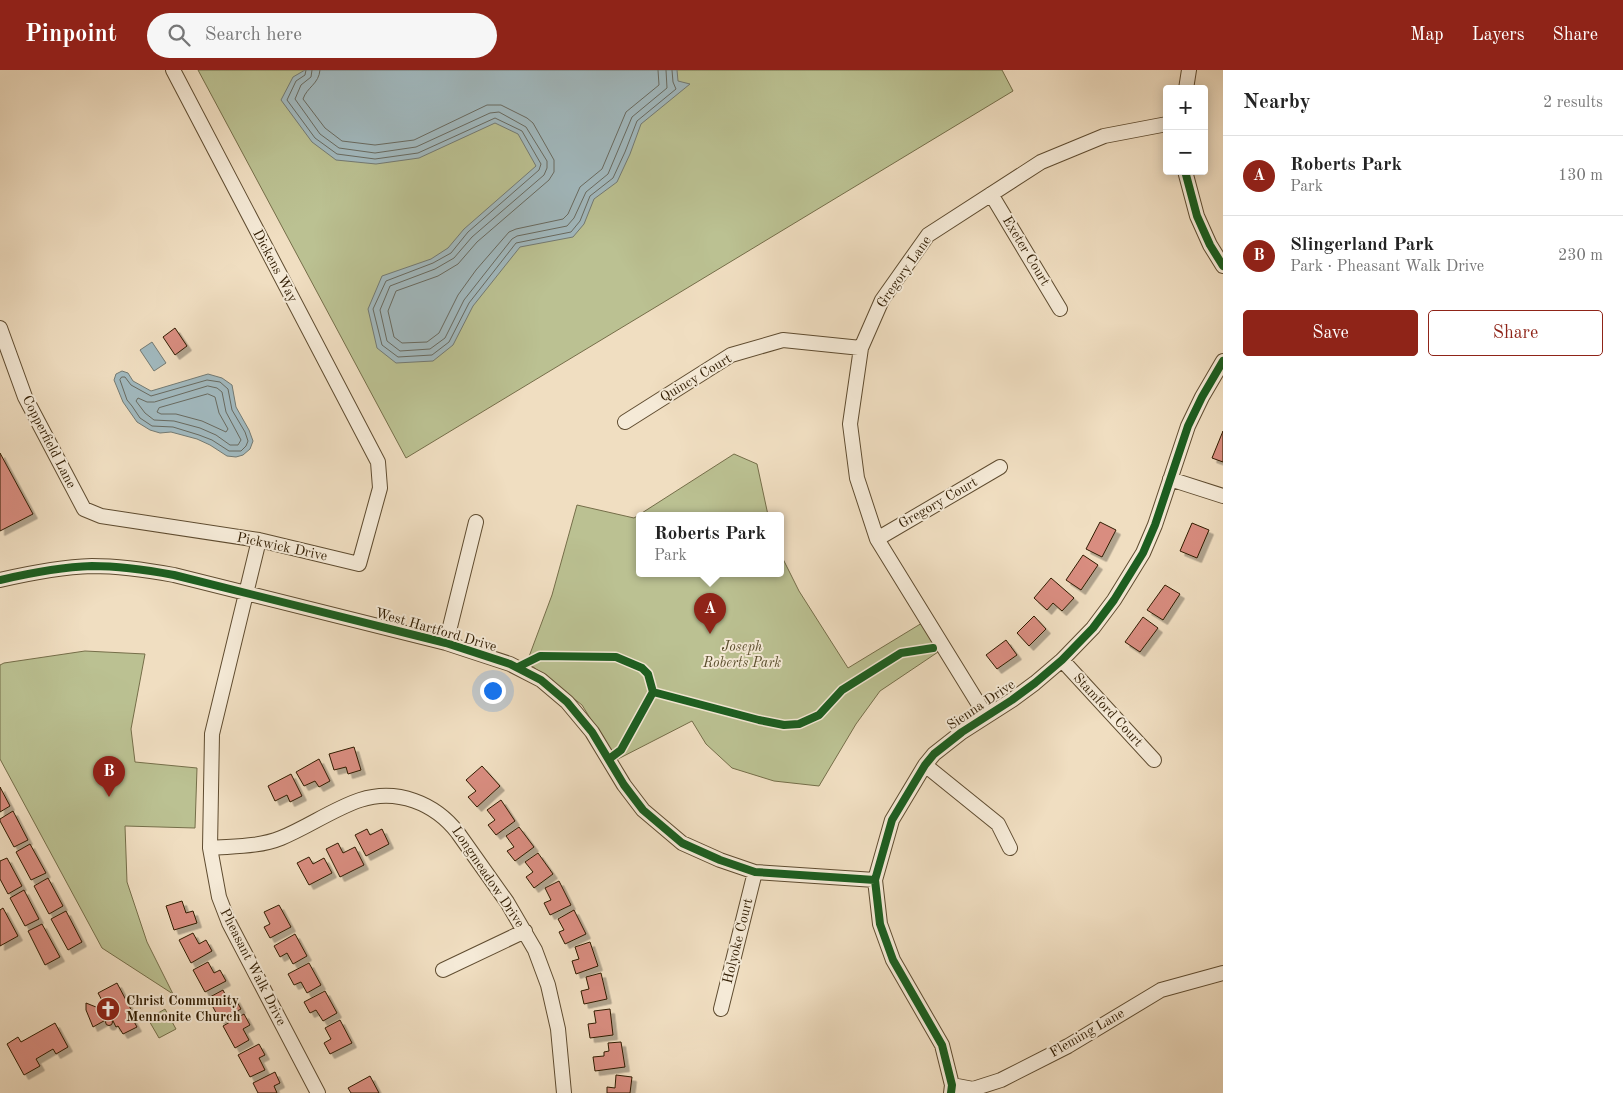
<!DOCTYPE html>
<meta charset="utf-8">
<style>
:root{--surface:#fff;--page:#f6f6f6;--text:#222;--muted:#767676;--line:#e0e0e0;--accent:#8f2418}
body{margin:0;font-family:"Old Standard TT",serif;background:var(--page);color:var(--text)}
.controls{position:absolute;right:15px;top:15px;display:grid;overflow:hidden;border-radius:5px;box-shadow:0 2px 12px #0003}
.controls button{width:45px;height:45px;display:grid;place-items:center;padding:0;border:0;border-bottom:1px solid var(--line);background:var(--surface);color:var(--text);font:25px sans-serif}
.you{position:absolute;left:492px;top:620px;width:18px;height:18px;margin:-12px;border:4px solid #fff;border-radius:50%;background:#1a73e8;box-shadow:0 0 0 8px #1a73e833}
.badge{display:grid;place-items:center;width:32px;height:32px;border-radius:50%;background:var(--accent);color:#fff;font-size:16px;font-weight:700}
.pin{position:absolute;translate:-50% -41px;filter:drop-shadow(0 1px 2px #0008)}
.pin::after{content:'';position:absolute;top:26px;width:18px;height:15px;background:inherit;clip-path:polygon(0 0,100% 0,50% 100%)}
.popup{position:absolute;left:636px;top:442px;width:148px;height:65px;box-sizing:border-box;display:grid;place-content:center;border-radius:5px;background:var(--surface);filter:drop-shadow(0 1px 4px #0005);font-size:16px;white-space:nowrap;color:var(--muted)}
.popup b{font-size:19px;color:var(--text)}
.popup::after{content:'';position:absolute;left:50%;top:100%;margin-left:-10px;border:10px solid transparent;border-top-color:var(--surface)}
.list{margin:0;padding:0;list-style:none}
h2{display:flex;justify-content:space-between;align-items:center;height:65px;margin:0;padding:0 20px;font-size:21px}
h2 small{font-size:16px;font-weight:400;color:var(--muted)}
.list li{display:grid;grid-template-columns:32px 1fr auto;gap:15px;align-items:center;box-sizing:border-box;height:80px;padding:0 20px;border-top:1px solid var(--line)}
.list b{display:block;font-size:19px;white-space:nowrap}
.list p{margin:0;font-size:16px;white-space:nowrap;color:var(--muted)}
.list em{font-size:16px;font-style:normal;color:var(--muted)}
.actions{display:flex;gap:10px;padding:15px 20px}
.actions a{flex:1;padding:11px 0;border:1px solid var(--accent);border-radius:5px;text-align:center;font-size:18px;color:var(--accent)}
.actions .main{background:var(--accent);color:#fff}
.icon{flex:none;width:28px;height:28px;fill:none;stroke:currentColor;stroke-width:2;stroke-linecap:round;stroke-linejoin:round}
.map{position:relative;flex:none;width:1223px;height:1023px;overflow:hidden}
header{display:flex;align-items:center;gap:30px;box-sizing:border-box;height:70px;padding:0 25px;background:var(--accent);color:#fff}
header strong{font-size:24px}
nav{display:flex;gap:28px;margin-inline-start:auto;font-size:18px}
.search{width:350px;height:45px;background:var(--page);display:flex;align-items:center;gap:12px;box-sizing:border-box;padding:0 18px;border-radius:28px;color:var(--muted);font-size:19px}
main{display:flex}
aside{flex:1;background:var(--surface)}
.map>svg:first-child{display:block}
</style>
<header>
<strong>Pinpoint</strong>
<div class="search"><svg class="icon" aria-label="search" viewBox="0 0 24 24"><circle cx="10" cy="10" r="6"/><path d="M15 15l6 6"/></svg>Search here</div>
<nav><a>Map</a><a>Layers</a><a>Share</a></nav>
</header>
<main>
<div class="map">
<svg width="1223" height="1023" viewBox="0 0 1223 1023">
<defs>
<filter id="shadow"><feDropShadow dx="4.5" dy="4.5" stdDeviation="0" flood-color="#0004"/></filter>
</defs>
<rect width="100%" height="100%" fill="#f0dec1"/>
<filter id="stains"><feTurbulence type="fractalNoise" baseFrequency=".004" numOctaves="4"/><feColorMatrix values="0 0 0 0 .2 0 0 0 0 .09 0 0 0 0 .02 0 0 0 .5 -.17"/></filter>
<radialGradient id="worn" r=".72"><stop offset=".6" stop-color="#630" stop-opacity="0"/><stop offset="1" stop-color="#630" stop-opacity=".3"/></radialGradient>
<path fill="#bbc192" stroke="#756e49" d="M198,0H1002L1013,21L406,388Z
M734,384L757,394L768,445H640V503H780V483L799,521L848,598L922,553L944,578L880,621L856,654L819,716L774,711L732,698L706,674L692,651L616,690L582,635L527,592L552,525L577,435L634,448Z
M85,581L145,584L131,659L135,692L197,698L195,758L125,756L127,812L147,872L173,924L102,878L0,689V595L4,593Z
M165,939L176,959L159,968L148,949Z"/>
<path fill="#a1b9bf" stroke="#737a73" d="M305,0H677L678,11L690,14L641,54L630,84L617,112L594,129L584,154L573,167L520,177L473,236L453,275L433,291L396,293L377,278L368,239L382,206L431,189L448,178L464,159L536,96L518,64L495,53L419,88L376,94L336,90L312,72L281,30L293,7Z
M152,272L166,293L154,301L140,280Z
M122,301L128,303L133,311L151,321L208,304L222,308L232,315L236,337L249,360L253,371L250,379L243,385L236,387L227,386L210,375L197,369L171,362L160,363L150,360L137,352L123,332L114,310L116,304Z"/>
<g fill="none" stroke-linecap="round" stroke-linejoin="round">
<path stroke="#686a60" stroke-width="1" d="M306,0L305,5L296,11L287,30L315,68L337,84L375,89L418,83L495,48L522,61L541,94L539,100L468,162L451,183L433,193L386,211L373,239L382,275L398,287L432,285L449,272L469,233L516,173L571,162L580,151L590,126L613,108L625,82L637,51L676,19L673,12L672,0
M312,0L311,7L301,15L295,29L320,64L339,78L375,83L416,77L490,43L499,42L526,57L547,91V98L544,105L472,167L454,188L435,199L390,216L380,240L387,271L400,281L430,279L445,268L464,230L512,169L517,166L567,156L574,148L586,122L608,104L632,47L667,18L666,0
M320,0C319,14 307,17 303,29L325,58L342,71L375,75L414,70L487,35H501L527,48L533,53L554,90V102L549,110L477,172L458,194L438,206L396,221L388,241L394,267L402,273L427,272L439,263L458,225L476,200L509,162L516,159L563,149L568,144L580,117L602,99L626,42L659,15L658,0
M122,307H125L131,315L151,326L207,310L220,312L228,319L232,340L245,362L248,371L246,376L241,381H229L212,370L199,365L173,357L152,356L140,348L132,336L127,330L120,310Z
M208,316L217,318L222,322L226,342L241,370L238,375H230L216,365L200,358L174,351L154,350L145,343L136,331L138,328L147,332H154Z
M208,324L215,327L219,343L228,359L226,362L202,351L176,344H161L157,342L159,338Z"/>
</g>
<path fill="#d98d80" stroke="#2f1b00" filter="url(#shadow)" d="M175,258L187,276L175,285L163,267Z
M1223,361V392L1212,388Z
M0,383L33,444L0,461Z
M1100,452L1116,460L1102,487L1086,479Z
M1192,453L1209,460L1197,488L1180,481Z
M1083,485L1098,495L1081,520L1066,510Z
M1051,508L1074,528L1062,541L1053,533L1047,540L1034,528Z
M1165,515L1180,524L1163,550L1147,540Z
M1034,546L1046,559L1029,576L1017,563Z
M1143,547L1158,558L1140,582L1125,572Z
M1006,570L1017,585L997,599L986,585Z
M354,677L361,700L348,704L346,697L334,700L329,684Z
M319,689L330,711L319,717L315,711L304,716L296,702Z
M482,696L500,716L477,737L468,727L476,721L466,710Z
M291,704L302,726L290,732L287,725L275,731L268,716Z
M0,717L10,736L0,742Z
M501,730L515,751L496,765L488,755L495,750L487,740Z
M13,741L28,770L14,777L0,751V749Z
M519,757L534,777L515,791L507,781L514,777L506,766Z
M367,759L370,765L382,759L389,774L366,786L355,765Z
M338,773L343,783L355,777L364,795L340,807L326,779Z
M30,774L46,803L31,810L16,782Z
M538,783L553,804L534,818L526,807L533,802L525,792Z
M309,787L313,794L324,788L332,803L309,815L297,793Z
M7,788L22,816L8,824L0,809V791Z
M48,808L63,836L49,844L34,816Z
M559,811L571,835L550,845L544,833L551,830L545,818Z
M24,820L39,849L25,856L10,828Z
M182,831L186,843L193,841L197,853L174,860L166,836Z
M279,835L291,857L270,868L264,857L270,854L264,842Z
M3,838L18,866L0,876V840Z
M574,840L586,864L565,874L559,862L564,860L558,849Z
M66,841L82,872L68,880L51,849Z
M42,854L60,887L45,895L28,861Z
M193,863L199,874L206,870L212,881L191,893L179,870Z
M295,864L307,886L293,894L287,883L280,887L274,876Z
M590,872L598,896L576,904L572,891L579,889L575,877Z
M208,892L214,903L220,900L226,911L205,922L193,900Z
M309,893L321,915L307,923L301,912L294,915L288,904Z
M601,903L607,929L584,934L581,921L589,919L586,907Z
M117,913L135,947L132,948L137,957L123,964L118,956L116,957L111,947L93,957L86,940V933L96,937L104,934L98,923Z
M223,920L229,932L235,928L241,939L220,950L208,928Z
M325,921L337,943L323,951L316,940L310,943L304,932Z
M610,939L613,965L590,968L588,954L596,953L594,941Z
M244,944L250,955L243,959L249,970L235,978L223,956Z
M105.5 952a3.5 3.5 0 1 1 7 0a3.5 3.5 0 1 1-7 0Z
M340,950L352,973L330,984L324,973L331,969L325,958Z
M55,953L68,977L56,984L53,979L36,989L40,996L24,1005L7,974L18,967L21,972Z
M621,972L625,997L595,1001L593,987L604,986V982L609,981L608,973Z
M259,974L265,985L259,988L265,1000L250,1007L238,985Z
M275,1002L280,1013L274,1016L277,1023H258L253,1013Z
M616,1005L632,1007L630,1023H607V1017L615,1018Z
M370,1006L379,1023H351L348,1018Z"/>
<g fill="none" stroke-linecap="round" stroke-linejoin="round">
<g stroke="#5f4c30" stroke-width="16">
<path id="street" d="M1186,19L1189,0
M1185,101L1197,146L1210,175L1223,196
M991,124L1060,239
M0,258L25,327L84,439L101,446L259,470L359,494L380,418L378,392L173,0
M625,352L731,285L783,270L861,278
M1170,409L1223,426
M877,469L1000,397
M259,470L212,664L210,778L219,827L229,853L318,1023
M0,510C30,503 61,497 92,496C120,496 147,500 174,505L446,573L510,594L541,610L567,632L592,662L624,715L643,740L682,773L720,790L755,802L875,810
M446,573L476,452
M1062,590L1154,690
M986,646L877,469L857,408L850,354L861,278L882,230L928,165L1041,92L1104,66L1167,54
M925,695L998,754L1010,778
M210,778C234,776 259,777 281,768C308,757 333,739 360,730C397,718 435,733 458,763L507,832L535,880L548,915L558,959L564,1023
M443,900L525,861
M721,939L755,802
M952,1015L973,1019L1001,1010L1068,976L1161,920L1223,903
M951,1023L952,1015L942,975L893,890L880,854L875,810L892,750L925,695L934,684L962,662L1012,630L1035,613L1062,590L1093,558L1114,530L1143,483L1155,455L1188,356L1202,327L1223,291"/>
</g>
<use href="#street" stroke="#f5ead7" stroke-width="14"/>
<g stroke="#f5ead7" stroke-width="11">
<path id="cycleway" d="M1185,101L1197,146L1210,175L1223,196
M0,510C30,503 61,497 92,496C120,496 147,500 174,505L446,573L510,594L541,610L567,632L592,662L624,715L643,740L682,773L720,790L755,802L875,810
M518,597L540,586L616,587L642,598L648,604L653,622L621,680L609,689
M653,622L759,650L784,655L799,654L819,645L842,620L901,583L933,578
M951,1023L952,1015L942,975L893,890L880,854L875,810L892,750L925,695L934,684L962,662L1012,630L1035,613L1062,590L1093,558L1114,530L1143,483L1155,455L1188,356L1202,327L1223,291"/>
</g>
<use href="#cycleway" stroke="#1b5e20" stroke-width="8"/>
</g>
<defs>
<g id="church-disc" transform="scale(1.25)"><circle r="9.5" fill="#8f2418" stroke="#f5ead7"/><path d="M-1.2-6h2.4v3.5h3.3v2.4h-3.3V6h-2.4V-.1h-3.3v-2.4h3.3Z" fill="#fff"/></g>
</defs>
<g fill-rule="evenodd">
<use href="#church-disc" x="108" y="939"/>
</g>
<g text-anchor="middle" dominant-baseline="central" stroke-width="4" stroke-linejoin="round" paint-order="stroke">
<g font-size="14" fill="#2f1b00" stroke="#f5ead7">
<text transform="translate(1026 181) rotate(59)">Exeter Court</text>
<text transform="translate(275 196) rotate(62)">Dickens Way</text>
<text transform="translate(904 202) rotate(-55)">Gregory Lane</text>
<text transform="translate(696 308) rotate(-31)">Quincy Court</text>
<text transform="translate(49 372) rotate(63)">Copperfield Lane</text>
<text transform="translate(938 433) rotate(-30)">Gregory Court</text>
<text transform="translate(282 477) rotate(12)">Pickwick Drive</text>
<text transform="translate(436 560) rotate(16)">West Hartford Drive</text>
<text transform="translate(981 635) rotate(-34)">Sienna Drive</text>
<text transform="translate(1108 640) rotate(47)">Stamford Court</text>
<text transform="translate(488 807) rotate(56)">Longmeadow Drive</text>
<text transform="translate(738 871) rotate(-76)">Holyoke Court</text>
<text transform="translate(253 897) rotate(63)">Pheasant Walk Drive</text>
<text transform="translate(1087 963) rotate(-30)">Fleming Lane</text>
</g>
<g font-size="14" font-style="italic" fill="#594d2c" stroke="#f5ead7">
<text x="742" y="577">Joseph<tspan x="742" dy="16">Roberts Park</tspan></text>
</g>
<g font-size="14" font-weight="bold" fill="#2f1b00" stroke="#f5ead7" text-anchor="start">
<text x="126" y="931">Christ Community<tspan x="126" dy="16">Mennonite Church</tspan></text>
</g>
</g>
<rect width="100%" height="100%" filter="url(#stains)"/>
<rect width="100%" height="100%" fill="url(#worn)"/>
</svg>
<div class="controls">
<button>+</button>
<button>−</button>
</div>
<div class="you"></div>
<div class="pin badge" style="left:710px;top:564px">A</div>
<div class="popup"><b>Roberts Park</b>Park</div>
<div class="pin badge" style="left:109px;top:727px">B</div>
</div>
<aside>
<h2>Nearby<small>2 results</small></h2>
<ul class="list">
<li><span class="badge">A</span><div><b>Roberts Park</b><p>Park</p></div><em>130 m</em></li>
<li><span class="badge">B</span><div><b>Slingerland Park</b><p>Park · Pheasant Walk Drive</p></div><em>230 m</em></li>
</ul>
<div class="actions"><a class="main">Save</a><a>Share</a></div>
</aside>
</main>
